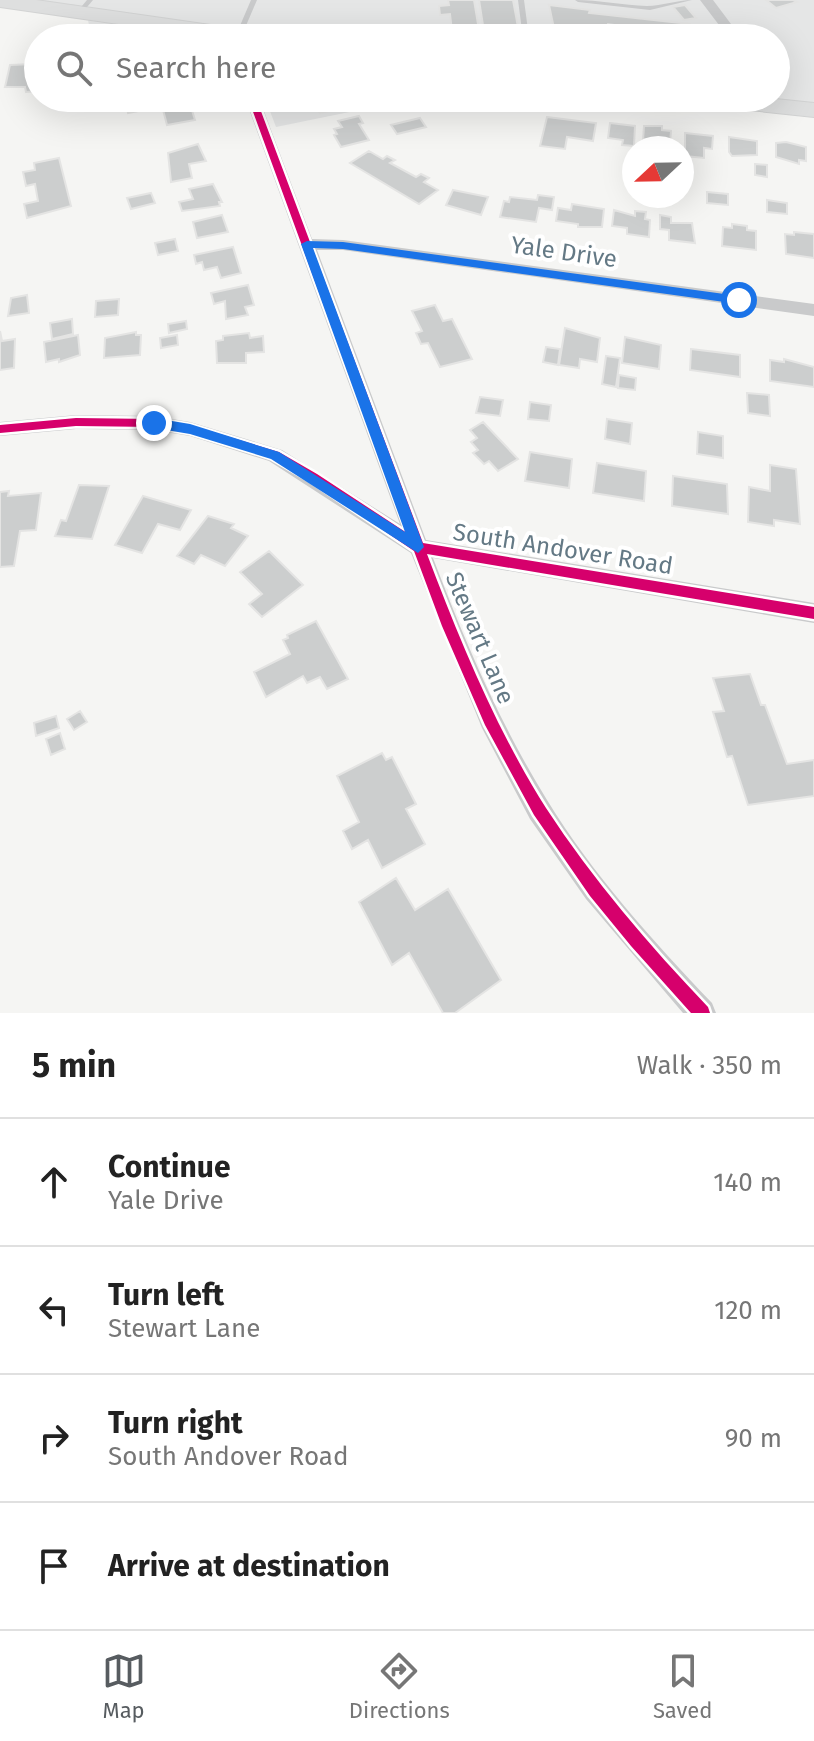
<!DOCTYPE html>
<meta charset="utf-8">
<style>
:root{--surface:#fff;--page:#f2f2f2;--text:#222;--muted:#767676;--line:#e0e0e0;--accent:#575c60}
body{margin:0;font-family:"Fira Sans",sans-serif;background:var(--page);color:var(--text)}
.compass{position:absolute;left:622px;top:136px;width:72px;height:72px;border-radius:50%;background:var(--surface);box-shadow:0 8px 32px #0002;rotate:248deg}
.stop{position:absolute;width:24px;height:24px;margin:-18px;border:6px solid #1a73e8;border-radius:50%;background:#fff}
.stop.end{background:#1a73e8;border-color:#fff;box-shadow:0 2px 8px #0008}
.list{margin:0;padding:0;list-style:none}
h2{display:flex;justify-content:space-between;align-items:center;height:104px;margin:0;padding:0 32px;font-size:34px}
h2 small{font-size:26px;font-weight:400;color:var(--muted)}
.list li{display:grid;grid-template-columns:52px 1fr auto;gap:24px;align-items:center;box-sizing:border-box;height:128px;padding:0 32px;border-top:2px solid var(--line)}
.list b{display:block;font-size:30px;white-space:nowrap}
.list p{margin:0;font-size:26px;white-space:nowrap;color:var(--muted)}
.list em{font-size:26px;font-style:normal;color:var(--muted)}
.icon{flex:none;width:44px;height:44px;fill:none;stroke:currentColor;stroke-width:2;stroke-linecap:round;stroke-linejoin:round}
.map{position:relative;flex:none;width:814px;height:1013px;overflow:hidden}
.search{position:absolute;background:var(--surface);box-shadow:0 8px 32px #0002;left:24px;right:24px;top:24px;height:88px;display:flex;align-items:center;gap:20px;box-sizing:border-box;padding:0 28px;border-radius:44px;color:var(--muted);font-size:30px}
.sheet{height:616px;background:var(--surface)}
nav{display:flex;justify-content:space-around;align-items:center;box-sizing:border-box;height:112px;border-top:2px solid var(--line);background:var(--surface);font-size:22px;color:var(--muted)}
nav a{display:grid;justify-items:center;gap:4px}
nav .on{color:var(--accent)}
.map>svg:first-child{display:block}
</style>
<div class="map">
<svg width="814" height="1013" viewBox="0 0 814 1013">
<rect width="100%" height="100%" fill="#f5f5f3"/>
<path fill="#e5e6e6" d="M0,0H814V107L730,98H776V38H92L87,16Z
M265,98H377L374,107L276,127Z"/>
<path fill="#cccece" stroke="#e4e4e3" stroke-width="2" d="M448,0H474L479,30L452,31L450,14L440,15L439,6L449,5Z
M479,0H513L520,38H485Z
M766,0H793L797,2L776,8Z
M549,5L590,10L589,13L690,24L689,38H656L657,28L652,27L651,38H613L615,25L608,24L605,38H556Z
M685,5L696,18L684,20L673,7Z
M695,25L705,26L711,38H694Z
M34,64L32,73H38V91L26,92L25,87H5L10,65Z
M310,98H365L367,101L320,113Z
M147,99L149,109L128,113L126,103Z
M189,101L195,120L167,125L162,106Z
M359,116L363,123L359,124L369,140L341,147L334,135L337,134L334,129L342,127L338,121Z
M547,117L596,123L593,141L567,137L565,149L540,146Z
M420,118L426,127L397,134L391,125Z
M610,123L635,126L634,146L622,145L623,140L608,138Z
M644,126H662V130L671,131L670,144L643,141Z
M685,133L713,136L712,149L704,148V158L685,156Z
M729,137L757,141V155L732,156L729,152Z
M786,142L806,147V161L799,160V164L776,157V143Z
M198,144L206,161L189,164L192,178L171,182L168,153Z
M369,151L383,159L387,156L395,160L390,163L416,177L421,174L429,178L424,182L438,190L419,204L350,163Z
M59,158L71,206L27,218L24,204L38,201L35,184L26,186L23,172L35,170L34,163Z
M755,164L767,165V177L755,175Z
M213,184L222,202H219L220,206L182,211L179,202L193,199L189,189Z
M453,190L488,197L481,215L446,205Z
M707,192L728,194V205L707,203Z
M151,193L155,203L131,209L127,198Z
M538,195L554,197L552,210L539,208L536,222L500,217L504,201L509,202L510,197L537,200Z
M767,200L787,203V214L767,212Z
M572,204L604,209L602,227H578V224L556,221L558,208L571,210Z
M614,210L635,216V211L646,212L645,219L650,220L649,237L627,234V228L612,226Z
M222,215L228,232L197,238L193,222Z
M660,215L671,217V223H692L695,243L669,240V230L660,229Z
M732,224L747,226V230L756,231V250L722,246L723,227L732,228Z
M794,232L814,234V258L786,254L785,234L794,235Z
M175,239L178,251L158,255L155,243Z
M233,247L241,273L221,278L217,267L204,270L202,262L196,264L194,255Z
M248,285L254,305L245,307L248,315L226,319L225,301L214,304L211,293Z
M27,295L29,313L8,316L11,298Z
M119,299L118,315L95,317L96,301Z
M435,305L443,321L452,319L472,359L440,367L428,343L421,344L416,333L422,331L412,311Z
M72,319L73,334L52,339L50,323Z
M186,321L187,329L169,333L168,324Z
M565,328L600,338L597,362L580,359L579,368L559,365Z
M0,331L2,341L15,339L14,368L0,370Z
M136,332V335H141L140,355L104,358L105,338Z
M249,333L250,338L263,336L264,352L246,353V363H217L216,341L223,340V336Z
M78,335L80,355L59,362V359L46,362L44,342Z
M177,335L178,345L161,348L160,338Z
M625,337L661,345L659,369L622,363Z
M546,347L560,349L558,365L543,362Z
M691,349L740,355V377L690,370Z
M606,356L620,358L616,387L602,384Z
M784,359L814,367V387L770,381V360L784,362Z
M619,375L636,378L635,390L618,388Z
M747,393L769,395L770,416L748,413Z
M480,397L503,400L500,416L476,413Z
M530,402L551,405L549,421L528,419Z
M607,419L632,423L630,444L605,439Z
M483,422L518,459L498,471L489,461L484,464L473,453L478,450L471,442L477,438L470,430Z
M698,432L723,436V458L697,454Z
M530,452L572,459L569,488L525,481Z
M597,463L646,471L644,501L593,493Z
M770,465L796,469L800,524L774,520V526L748,522L749,487L770,491Z
M673,476L727,484L728,514L672,506Z
M79,485L109,486L92,539L55,536L61,520L66,521Z
M9,491L8,496L41,493L36,530L20,531L14,566L0,567V492Z
M143,496L191,510L180,530L158,524L142,553L115,545Z
M208,516L234,524L231,528L248,536L225,566L201,555L194,564L177,556Z
M269,551L303,585L262,617L249,604L262,594L240,572Z
M316,621L348,679L327,689L320,677L307,683L303,676L266,697L254,672L290,654L283,640L288,638L287,635Z
M750,674L761,705H765L787,764L814,760V796L748,805L732,756L727,757L713,712L724,711L713,678Z
M80,711L87,722L74,730L67,719Z
M56,716L59,728L36,736L34,723Z
M60,733L65,749L51,755L46,739Z
M382,753L386,760L392,757L416,804L406,809L425,844L382,868L368,840L352,849L343,831L359,822L337,776Z
M396,878L415,910L448,889L501,980L455,1013H443L409,953L392,965L359,902Z"/>
<g fill="none" stroke-linecap="round" stroke-linejoin="round">
<g stroke="#d2d3d3" stroke-width="2">
<path id="primary" d="M0,0H36L260,32L271,38H216L0,7Z
M692,98H766L814,103V117L703,105Z"/>
</g>
<path fill="#c9cacb" fill-rule="evenodd" d="M87,0H93L82,13H78L77,12Z
M251,0H257L242,35L237,36L236,35Z
M518,0H524L529,38H523Z
M575,0C599,0 623,5 647,6C662,6 677,0 692,0L650,10L578,2Z"/>
<path fill="#c9cacb" fill-rule="evenodd" d="M700,0H713L731,24L738,38H724L719,25Z
M245,98H259L312,239L343,240L814,304V316L343,250H317L426,540L814,603V623L433,558C465,642 500,724 547,800C593,875 652,940 712,1003L716,1013H683L586,899L530,819L482,728L411,553L269,461L190,436L154,430L76,429L0,436V422L76,415L154,416L190,422L282,450L400,524Z"/>
<use href="#primary" fill="#dedfdf" fill-rule="evenodd"/>
<g stroke="#fff" stroke-width="5">
<path id="cycleway" d="M248,98H256L423,543L814,607V619L427,554C460,641 496,729 546,808C593,880 649,945 708,1007L710,1013H691L631,946L590,896L534,815L485,725L442,626L414,551L309,480L271,458L190,433L154,427L76,426L0,433V425L76,418L154,419L190,425L279,452L317,474L407,533Z"/>
</g>
<use href="#cycleway" fill="#d6006c" fill-rule="evenodd"/>
</g>
<path fill="#1a73e8" d="M307,241L343,242L739,296L744,300L739,304L343,249L313,248L424,547L418,553L271,459L190,434L154,428L148,423L154,418L190,424L279,452L405,532L301,244Z"/>
<g text-anchor="middle" dominant-baseline="central" stroke-width="8" stroke-linejoin="round" paint-order="stroke">
<g font-size="24" fill="#647985" stroke="#fff">
<text transform="translate(564 252) rotate(8)">Yale Drive</text>
<text transform="translate(563 549) rotate(9)">South Andover Road</text>
<text transform="translate(480 638) rotate(67)">Stewart Lane</text>
</g>
</g>
</svg>
<svg class="compass" viewBox="-18 -18 36 36"><path d="M0-13l5 13h-10z" fill="#e53935"/><path d="M0 13l5-13h-10z" fill="#767676"/></svg>
<div class="stop" style="left:739px;top:300px"></div>
<div class="stop end" style="left:154px;top:423px"></div>
<div class="search"><svg class="icon" aria-label="search" viewBox="0 0 24 24"><circle cx="10" cy="10" r="6"/><path d="M15 15l6 6"/></svg>Search here</div>
</div>
<section class="sheet">
<h2>5 min<small>Walk · 350 m</small></h2>
<ul class="list">
<li><svg class="icon" aria-label="ahead" viewBox="0 0 24 24"><path d="M12 20V5M6 11l6-6 6 6"/></svg><div><b>Continue</b><p>Yale Drive</p></div><em>140 m</em></li>
<li><svg class="icon" aria-label="left" viewBox="0 0 24 24"><path d="M17 20v-9H6M10 6l-5 5 5 5"/></svg><div><b>Turn left</b><p>Stewart Lane</p></div><em>120 m</em></li>
<li><svg class="icon" aria-label="right" viewBox="0 0 24 24"><path d="M7 20v-9h11M14 6l5 5-5 5"/></svg><div><b>Turn right</b><p>South Andover Road</p></div><em>90 m</em></li>
<li><svg class="icon" aria-label="arrive" viewBox="0 0 24 24"><path d="M6 21V4h12l-3 4 3 4H6"/></svg><div><b>Arrive at destination</b></div></li>
</ul>
</section>
<nav>
<a class="on"><svg class="icon" aria-label="map" viewBox="0 0 24 24"><path d="M3 6l6-2 6 2 6-2v14l-6 2-6-2-6 2zM9 4v14M15 6v14"/></svg>Map</a>
<a><svg class="icon" aria-label="directions" viewBox="0 0 24 24"><path d="M12 3l9 9-9 9-9-9zM9 14v-3h6M13 9l2 2-2 2"/></svg>Directions</a>
<a><svg class="icon" aria-label="saved" viewBox="0 0 24 24"><path d="M7 4h10v16l-5-4-5 4z"/></svg>Saved</a>
</nav>
